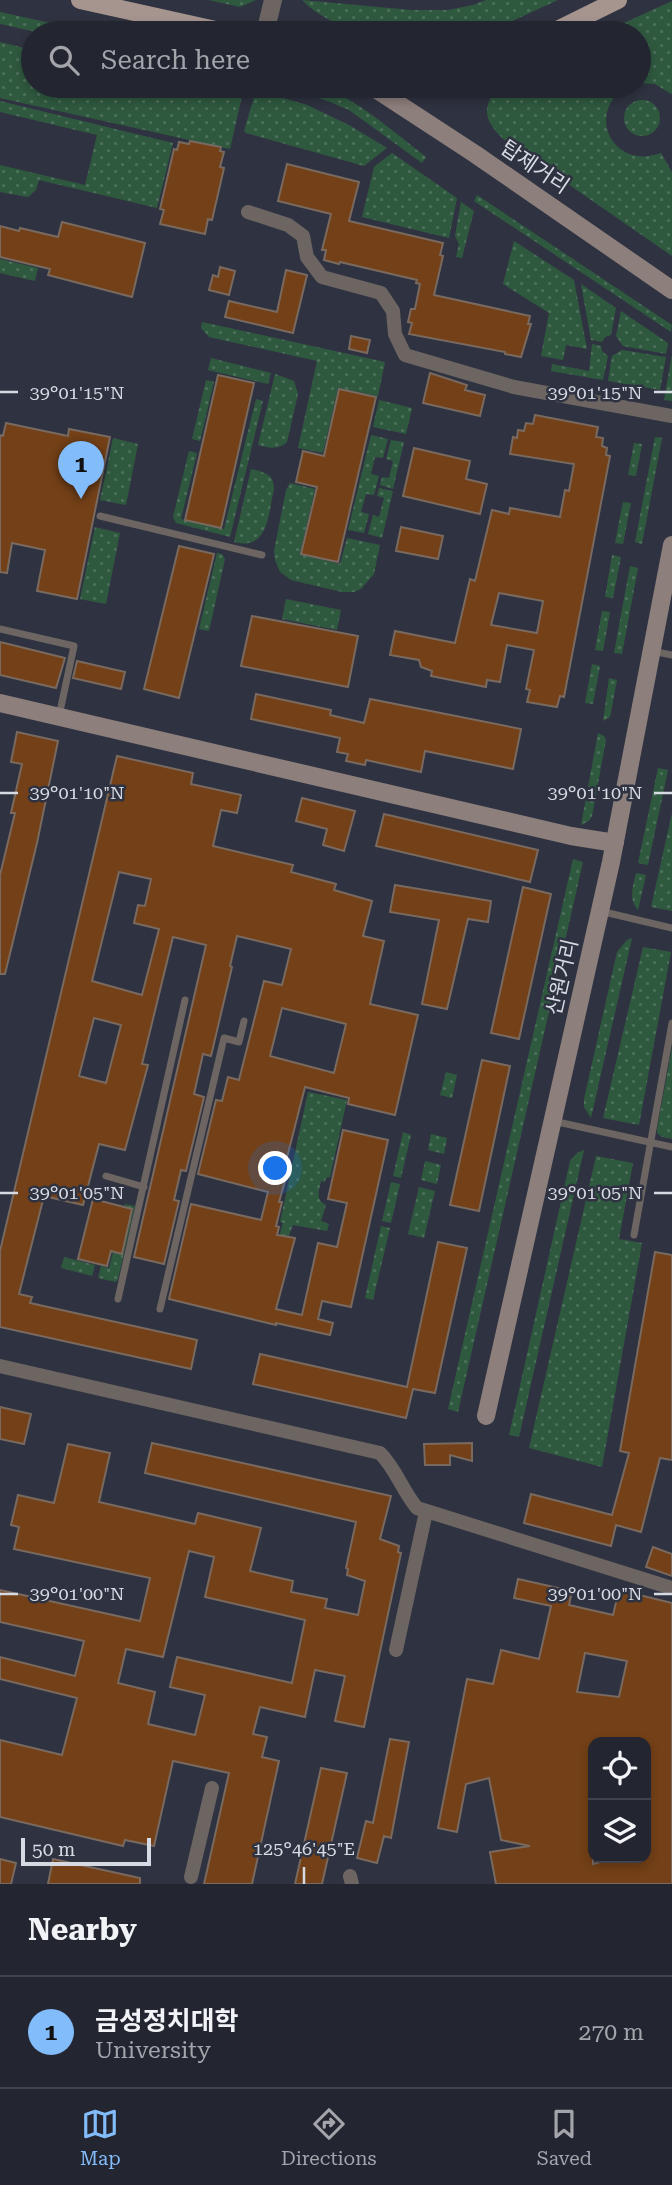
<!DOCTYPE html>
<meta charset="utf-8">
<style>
:root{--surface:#232631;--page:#2b2e39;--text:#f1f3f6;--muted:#a3a5ab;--line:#40434d;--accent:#83bcfb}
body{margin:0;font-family:"Roboto Serif","Noto Sans KR",serif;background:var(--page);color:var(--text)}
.controls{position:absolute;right:21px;bottom:21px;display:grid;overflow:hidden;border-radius:14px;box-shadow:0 4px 10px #0003}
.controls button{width:63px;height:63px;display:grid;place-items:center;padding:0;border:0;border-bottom:2px solid var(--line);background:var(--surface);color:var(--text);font:35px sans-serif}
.scale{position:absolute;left:21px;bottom:18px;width:130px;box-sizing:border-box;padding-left:7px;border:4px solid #d6dae3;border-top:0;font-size:19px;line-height:24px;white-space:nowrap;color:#d6dae3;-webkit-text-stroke:5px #2f3341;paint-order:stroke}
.you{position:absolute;left:276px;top:1169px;width:24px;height:24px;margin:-18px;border:5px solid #fff;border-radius:50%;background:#1a73e8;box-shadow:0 0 0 10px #1a73e833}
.badge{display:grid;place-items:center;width:46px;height:46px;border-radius:50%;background:var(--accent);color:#111;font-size:23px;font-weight:700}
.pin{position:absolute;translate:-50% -58px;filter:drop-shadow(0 2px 4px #0008)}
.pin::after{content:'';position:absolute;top:37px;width:24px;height:21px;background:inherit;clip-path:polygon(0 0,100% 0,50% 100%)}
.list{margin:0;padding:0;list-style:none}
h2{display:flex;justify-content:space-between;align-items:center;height:91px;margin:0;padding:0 28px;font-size:30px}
h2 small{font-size:23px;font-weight:400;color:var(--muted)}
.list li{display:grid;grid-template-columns:46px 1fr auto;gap:21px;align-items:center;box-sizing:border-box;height:112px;padding:0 28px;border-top:2px solid var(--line)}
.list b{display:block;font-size:26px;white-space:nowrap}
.list p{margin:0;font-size:23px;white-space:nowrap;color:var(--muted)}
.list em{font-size:23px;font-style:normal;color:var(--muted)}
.icon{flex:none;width:38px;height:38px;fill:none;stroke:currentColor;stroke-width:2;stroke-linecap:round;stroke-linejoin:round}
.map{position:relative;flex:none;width:672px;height:1884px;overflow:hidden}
.search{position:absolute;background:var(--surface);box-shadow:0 4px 10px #0003;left:21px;right:21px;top:21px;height:77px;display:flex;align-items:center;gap:18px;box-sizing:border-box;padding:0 24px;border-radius:38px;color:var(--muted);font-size:26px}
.sheet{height:203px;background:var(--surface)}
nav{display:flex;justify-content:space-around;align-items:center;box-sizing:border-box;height:98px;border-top:2px solid var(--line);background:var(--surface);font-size:19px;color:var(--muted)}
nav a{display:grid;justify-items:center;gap:4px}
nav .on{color:var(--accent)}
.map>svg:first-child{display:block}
</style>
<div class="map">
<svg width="672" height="1884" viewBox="0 0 672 1884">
<defs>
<pattern id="grass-dots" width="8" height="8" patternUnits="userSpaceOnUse" patternTransform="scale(1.75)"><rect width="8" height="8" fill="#2f593f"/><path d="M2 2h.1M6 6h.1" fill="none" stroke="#4c705b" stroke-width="1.8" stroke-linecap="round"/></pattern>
</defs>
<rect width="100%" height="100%" fill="#2f3341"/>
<path fill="url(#grass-dots)" d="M208,0H256L240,7Z
M302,0L411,10H448L473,5L486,0H558L486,33H362C341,26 318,17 302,0Z
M672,1V94H671L655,84L639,83V33H602Z
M0,12L96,33H41L0,24Z
M0,42L33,50V86H194L242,96L230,149L0,98Z
M280,86C291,86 306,84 317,86C350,93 399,136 426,157L422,163L349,110L325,100Z
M499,86H627C584,113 613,171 661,153L672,172V256L503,139C484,120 481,108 499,86Z
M256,90L307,105L349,125L387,148L364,166L246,133L244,131Z
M624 118a18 18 0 1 1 36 0a18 18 0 1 1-36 0Z
M0,101L173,143L157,208L39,180L36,190L28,197L0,192V165L85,185L97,135L0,112Z
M392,153L457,198L449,238L362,217L374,167Z
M477,195L672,325L671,332L474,201Z
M461,202L474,211L462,258L456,257L459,244L455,236Z
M514,241L574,280L587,349L566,345L563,360L541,356L549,313L503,284Z
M0,259L38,268L35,281L0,273Z
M581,284L616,308L611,335L605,337L602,342L591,340Z
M621,311L668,343L666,354L623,346L616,336Z
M202,322L385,362L378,396L338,388L323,453L298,448L317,361L209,337L201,328Z
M592,344L601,346L602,351L608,356L603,380L551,371L552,364L589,371Z
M622,350L666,357L660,390L608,381L612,356Z
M672,354V401L664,400Z
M211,358L271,373L268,384L208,370Z
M275,374L294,381L298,394L287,442C279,450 268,448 258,445Z
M206,380L214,382L200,441L192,439Z
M256,399L263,401L230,537L176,523L173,517L189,451L197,453L181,519L224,529Z
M379,400L412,408L406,434L373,427Z
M371,435L388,439L383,458L375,457L371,474L379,476L374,495L366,494L361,512L369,514L364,533L348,530Z
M655,437L662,438L642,544L635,542Z
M113,438L138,444L126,505L100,500Z
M391,440L404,442L393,489L380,485L382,477L389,478L393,461L386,459Z
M634,443L642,444L636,476L628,475Z
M251,469C264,472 274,474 274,489C268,514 269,551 234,542Z
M290,483L315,489L300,554L340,564L347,538L380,545L374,574L361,589L354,592H342L291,580L280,572L275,560L274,551L286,490Z
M379,488L393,491L382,538L368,534L373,515L379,517L384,498L377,496Z
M623,502L631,503L623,544L615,543Z
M95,527L120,533L106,604L80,599Z
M217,553L222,554L225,559L209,631L199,629Z
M612,555L621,557L613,598L605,597Z
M630,566L638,568L622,654L614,653Z
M286,599L341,610L337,630L282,619Z
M602,611L610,612L603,651L595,650Z
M592,664L600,666L593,704L585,703Z
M609,678L617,680L610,717L603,721Z
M598,733L604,736L606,740L592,816L589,821L581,825Z
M658,768L668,770L648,865L638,863Z
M672,813V911L651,907Z
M573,859L583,862L458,1412L448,1409Z
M636,873L646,875L638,910C628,899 633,887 636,873Z
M632,938L591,1118L584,1107V1099L617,952L627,940Z
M643,947L671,952L639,1125L603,1118Z
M672,1047V1139L662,1137L657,1133V1129Z
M446,1072L457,1075L452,1098L440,1095Z
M308,1092L347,1100L330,1177L326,1178L325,1182L321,1181C319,1192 315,1199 326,1205L321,1221L329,1224L327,1231L293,1225L286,1243L278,1240L283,1223L280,1222Z
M403,1132L411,1135L401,1178L393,1176Z
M431,1134L447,1138L444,1154L428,1150Z
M584,1150L519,1437L509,1435L570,1161L577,1153Z
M596,1156L633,1163L619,1239L642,1243L602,1467L529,1448Z
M425,1161L441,1165L437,1184L421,1180Z
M391,1182L400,1184L391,1223L382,1221Z
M419,1187L435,1191L424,1238L408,1234Z
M125,1204L135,1206L118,1279L116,1282L98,1278L101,1266L109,1268Z
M381,1226L390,1228L373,1300L365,1298Z
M64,1257L95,1265L92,1276L61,1268Z"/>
<path fill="#734017" stroke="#79695f" stroke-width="2" fill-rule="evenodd" d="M190,141L221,147L220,151L224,152L220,167L224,168L212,220L208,219L205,234L160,224L164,210L160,209L174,149L177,150L179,142L189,144Z
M287,164L359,182L349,221L443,243L440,255L443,256L434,295L530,316L528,324H531L521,357L505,354V352L409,334L412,323L408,322L411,309H415L420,284L416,283L417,280L340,262L339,264L324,260L326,250H322L331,214L278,201Z
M62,222L145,243L132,297L48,275L50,269L0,257V226L19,231L20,228L58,237Z
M220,267L235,271L229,295L209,290L213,275L218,277Z
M286,270L307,275L293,333L225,317L229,301L277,312Z
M351,336L370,340L367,353L349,349Z
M430,373L467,385L465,390L485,395L480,416L423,403Z
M218,375L254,383L221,528L185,520Z
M339,389L376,397L338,562L301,554L317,487L296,482L303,451L324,456Z
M535,415L598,427L596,437L603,438L602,446L607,448L606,455L610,456L564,697L560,696L557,707L527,702L530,690L526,689L534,650L507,645L500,682L487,680L486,687L431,676L432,671L421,667L419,660L390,655L395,631L455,643L470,579L475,581L492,510L509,514L510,508L560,517L565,490L569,491L574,464L510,454L513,437L517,438L518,430L524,431L526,423L533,424ZM499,593L543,601L537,633L491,625Z
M6,423L68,436L69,429L110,437L77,599L37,591L45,550L12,543L7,573L0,572V435L3,436Z
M414,448L470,461L466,479L487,484L480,514L403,496Z
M401,527L443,536L438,559L396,551Z
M179,546L214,554L179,698L144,689Z
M252,616L358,636L348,687L241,666Z
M0,642L65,658L56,688L0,675Z
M77,661L125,672L121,689L73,678Z
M256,694L331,710L330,715L364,723L370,699L521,729L513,769L425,751L421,772L366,760L365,765L346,761L348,754L337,752L340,738L251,719Z
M17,732L58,741L37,843L5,974H0V875L15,813H11L22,764L11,762Z
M117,756L193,773L191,784L241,795L237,813L221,810L213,846L293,865L291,872L336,884L334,890L372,901L363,936L384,941L370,1004L418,1015L395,1115L348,1104L349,1098L305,1087L283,1173L287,1174L279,1202H282L276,1226L279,1227L277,1235L295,1238L276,1309L302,1315L318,1243L337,1247L347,1203L328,1199L343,1130L388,1140L351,1307L322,1301L318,1319L333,1323L330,1335L276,1323V1325L169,1299L191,1204L261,1220L268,1192L198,1174L216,1100L222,1101L228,1077L239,1080L264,981L282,985L291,949L237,936L230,966L232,967L211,1056L203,1054L194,1094L204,1097L186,1171L181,1170L174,1200L179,1201L164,1264L134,1257L206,945L173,937L142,1064L148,1065L125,1150L99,1144L83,1205L44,1196L19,1294L32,1297L30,1303L197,1340L191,1369L0,1327V1251ZM119,872L151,879L145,906L138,905L134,923L159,929L142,995L92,981ZM282,1008L346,1024L334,1073L270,1056ZM94,1018L121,1025L106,1083L79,1076Z
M302,798L355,811L344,851L323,845L327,829L296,821Z
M384,814L538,850L530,882L376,846Z
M395,885L491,901L488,922L468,919L447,1009L422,1004L439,920L390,912Z
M523,887L551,894L519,1039L491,1033Z
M482,1060L510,1066L479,1211L450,1205Z
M93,1199L132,1209L122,1254L111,1251L107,1266L78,1259Z
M438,1242L467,1248L435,1393L413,1389L406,1418L253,1384L260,1354L407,1387Z
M655,1252L672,1255V1460L660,1458L641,1532L616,1525L611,1546L524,1523L531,1494L612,1515L629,1453L620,1451Z
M0,1407L31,1414L24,1444L0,1439Z
M152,1443L391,1496L380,1539L399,1546L398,1552L401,1553L364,1727L335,1721L345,1676L315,1670L305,1717L260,1707L253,1734L267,1737L262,1757L279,1761L252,1884H204L229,1773L173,1761L154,1846L125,1840L123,1846L0,1817V1740L62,1755L77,1698L0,1679V1657L75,1676L84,1641L0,1622V1590L140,1621L150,1578L14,1549L19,1527L11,1525L18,1495L54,1503L68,1444L110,1453L99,1502L195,1524L198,1513L261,1528L250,1571L293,1581L291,1592L327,1599L325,1608L358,1615L365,1581L347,1575L348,1569L346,1568L356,1522L145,1473ZM189,1551L214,1557L205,1597L305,1620L292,1683L177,1657L170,1687L205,1695L195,1735L148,1724L155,1692L118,1683L126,1649L163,1657Z
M472,1443V1461L450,1455V1465H425L424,1444Z
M653,1547L672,1554V1576L646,1567Z
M518,1579L572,1591L569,1605L613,1615L619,1590L672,1603V1884H496L490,1852L530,1846L501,1840L489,1778L466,1784L457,1832L438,1828L467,1679L493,1684L501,1650L539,1659L551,1606L514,1598ZM585,1653L627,1661L619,1697L577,1692ZM593,1742H646V1858L622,1862L621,1858H617L593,1864Z
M390,1739L409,1742L391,1838L384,1836L377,1863L357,1858L366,1821L373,1823Z
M321,1768L347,1773L322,1884H295Z
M0,1859L16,1863L11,1884H0Z
M53,1859L140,1878V1884H48Z"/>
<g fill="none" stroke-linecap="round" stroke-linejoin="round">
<path stroke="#6d6562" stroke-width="7" d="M100,516L262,555
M0,629L74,646L59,716
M652,651L672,655
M600,911L672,928
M553,1121L672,1147
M106,1176L144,1187
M634,1235L672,1023
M118,1299L185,1000
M160,1309L224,1038L239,1042L244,1021"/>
<path stroke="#6d6562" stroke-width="14" d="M248,212L288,225L303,236L307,257L322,277L381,293L393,311L395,334L405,355L514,387L672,416
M0,1366L380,1453C396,1469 402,1490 417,1508L672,1588
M396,1650L426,1512
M350,1876L352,1884
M191,1877L212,1788"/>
<path stroke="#6d6562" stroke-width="18" d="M265,33L273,0"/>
<path stroke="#8d7f7c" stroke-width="18" d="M371,86L475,154L672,290
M0,703L571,836L615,843
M486,1416L611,862L672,545"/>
<path stroke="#a6948f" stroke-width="18" d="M80,0L229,33
M551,33L618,0"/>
</g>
<path fill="none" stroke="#d6dae3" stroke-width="2.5" d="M0,392H18M654,392H672M0,793H18M654,793H672M0,1193H18M654,1193H672M0,1594H18M654,1594H672M304,1867V1884"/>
<g text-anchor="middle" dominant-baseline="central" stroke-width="5" stroke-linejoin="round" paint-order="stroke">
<g font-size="21" fill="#d6dae3" stroke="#2f3341">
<text transform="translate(535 167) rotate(34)">탑제거리</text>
<text transform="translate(562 977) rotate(-77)">산원거리</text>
</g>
</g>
<g font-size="18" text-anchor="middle" fill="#d6dae3" stroke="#2f3341" stroke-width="5" stroke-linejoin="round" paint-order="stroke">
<text x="77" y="399">39°01'15"N</text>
<text x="595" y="399">39°01'15"N</text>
<text x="77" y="799">39°01'10"N</text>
<text x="595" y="799">39°01'10"N</text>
<text x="77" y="1199">39°01'05"N</text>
<text x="595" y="1199">39°01'05"N</text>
<text x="77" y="1600">39°01'00"N</text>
<text x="595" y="1600">39°01'00"N</text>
<text x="304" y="1855">125°46'45"E</text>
</g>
</svg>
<div class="controls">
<button><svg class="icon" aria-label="locate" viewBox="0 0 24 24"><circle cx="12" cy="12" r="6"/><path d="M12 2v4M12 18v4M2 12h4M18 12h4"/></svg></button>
<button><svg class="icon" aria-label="layers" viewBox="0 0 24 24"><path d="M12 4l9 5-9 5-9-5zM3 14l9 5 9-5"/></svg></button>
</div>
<div class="scale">50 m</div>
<div class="you"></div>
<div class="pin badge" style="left:81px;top:499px">1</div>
<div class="search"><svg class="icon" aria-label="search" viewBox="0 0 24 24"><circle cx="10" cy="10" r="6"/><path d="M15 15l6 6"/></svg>Search here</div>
</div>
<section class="sheet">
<h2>Nearby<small></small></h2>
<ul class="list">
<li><span class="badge">1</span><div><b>금성정치대학</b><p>University</p></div><em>270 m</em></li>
</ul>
</section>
<nav>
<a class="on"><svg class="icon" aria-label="map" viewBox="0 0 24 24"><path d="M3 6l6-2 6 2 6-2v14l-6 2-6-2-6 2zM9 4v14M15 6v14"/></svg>Map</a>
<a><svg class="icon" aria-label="directions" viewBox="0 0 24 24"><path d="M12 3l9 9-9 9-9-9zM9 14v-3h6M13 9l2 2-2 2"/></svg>Directions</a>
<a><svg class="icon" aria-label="saved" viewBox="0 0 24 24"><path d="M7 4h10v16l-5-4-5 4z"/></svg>Saved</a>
</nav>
